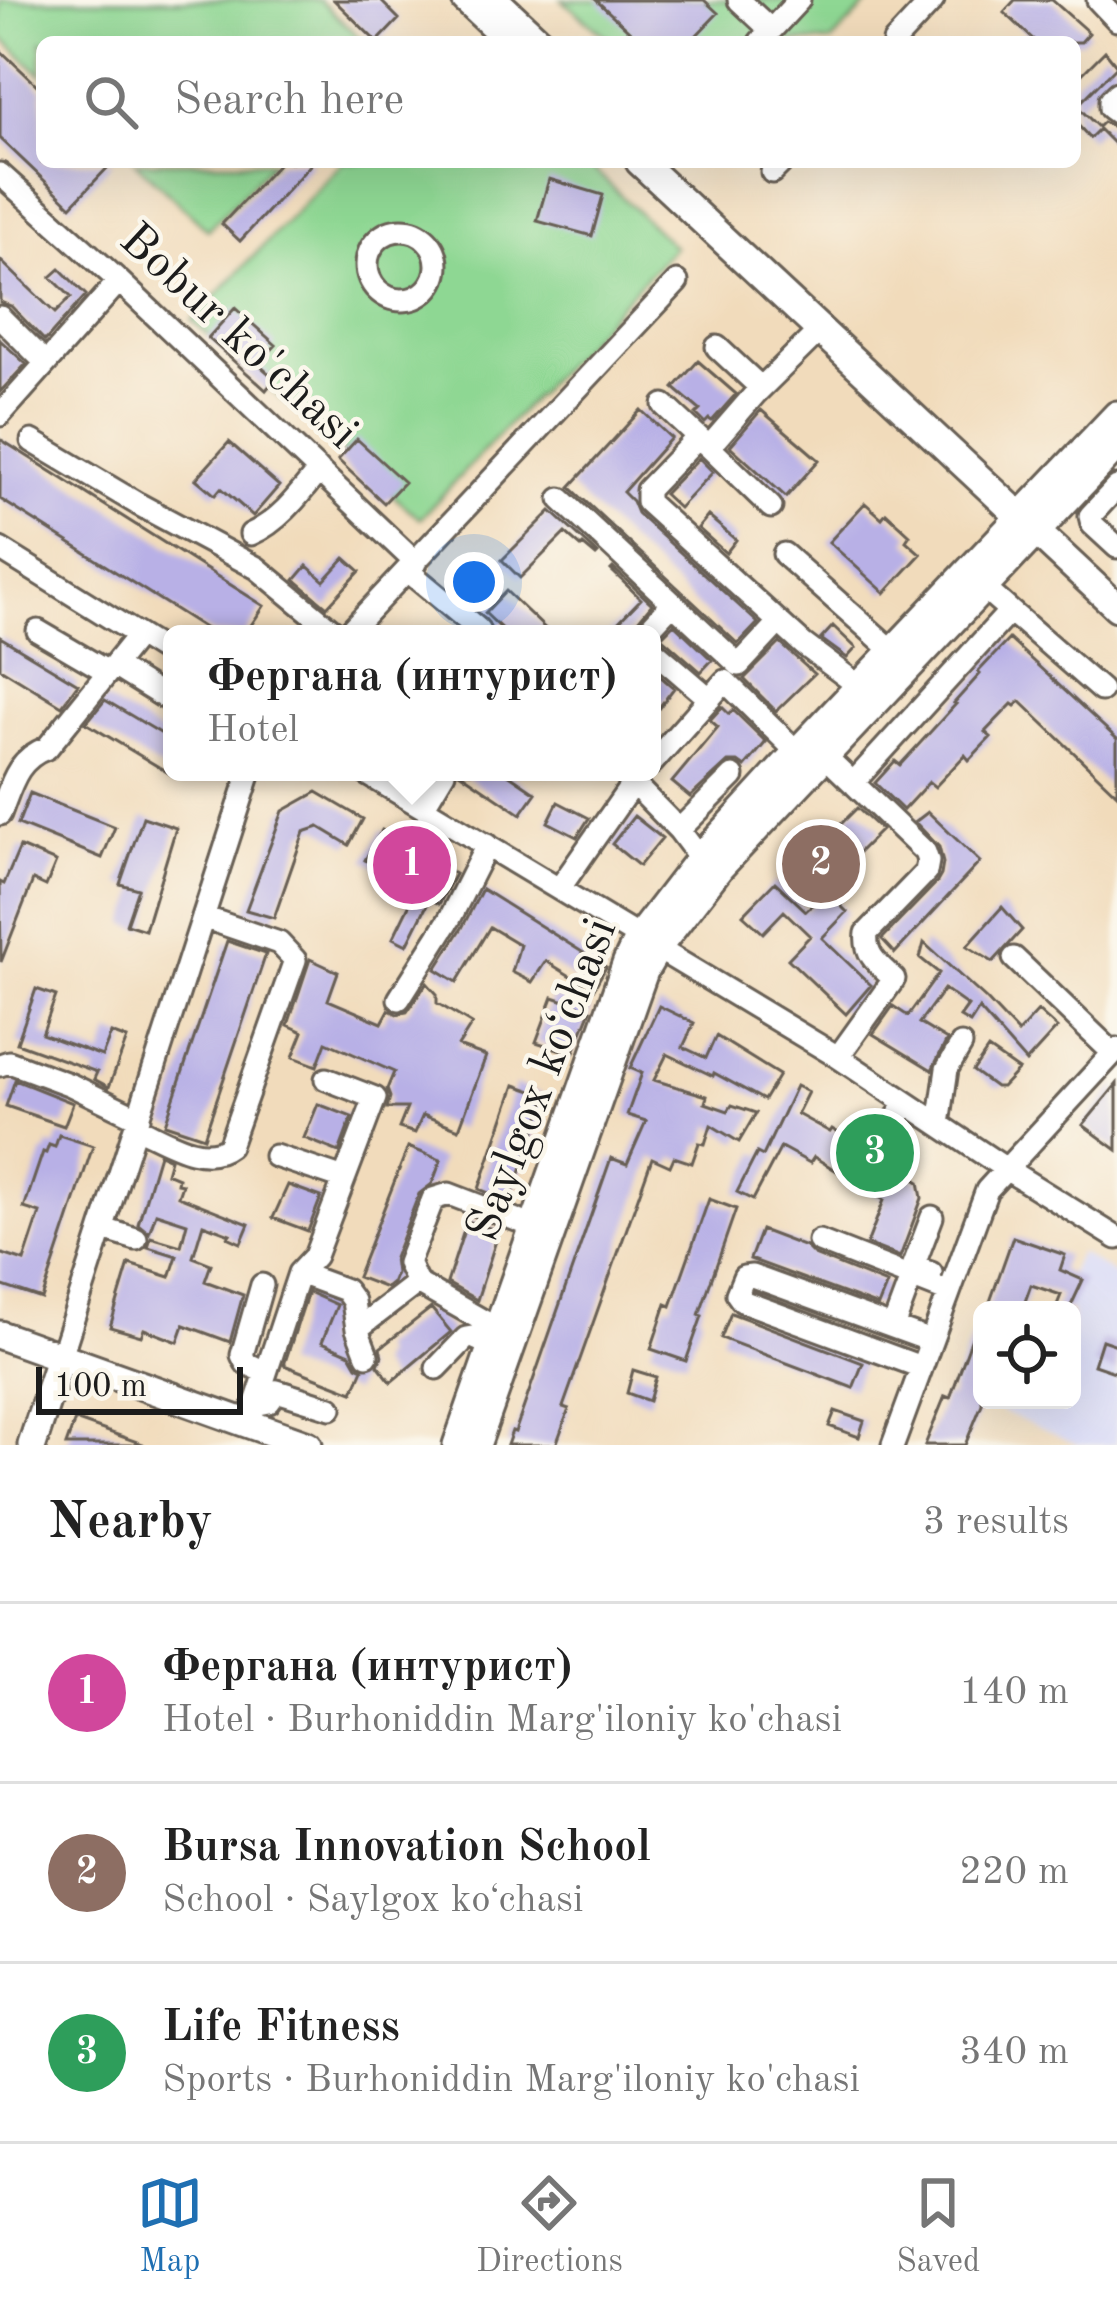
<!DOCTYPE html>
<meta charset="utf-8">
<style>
:root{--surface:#fff;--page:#f2f2f2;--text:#222;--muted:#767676;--line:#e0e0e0;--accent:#1f6fb2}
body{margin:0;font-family:"Old Standard TT",serif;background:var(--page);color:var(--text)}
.controls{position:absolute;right:36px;bottom:36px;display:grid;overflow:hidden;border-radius:18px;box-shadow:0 12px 48px #0002}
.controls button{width:108px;height:108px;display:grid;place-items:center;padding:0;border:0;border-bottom:3px solid var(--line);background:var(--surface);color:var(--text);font:60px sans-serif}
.scale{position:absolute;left:36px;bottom:30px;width:207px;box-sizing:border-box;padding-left:12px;border:6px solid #1c1c1c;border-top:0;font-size:33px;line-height:42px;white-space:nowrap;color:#1c1c1c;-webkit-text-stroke:9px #fbf7ec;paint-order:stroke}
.you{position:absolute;left:474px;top:582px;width:42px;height:42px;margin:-30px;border:9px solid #fff;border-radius:50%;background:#1a73e8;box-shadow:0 0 0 18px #1a73e833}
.badge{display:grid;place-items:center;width:78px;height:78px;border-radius:50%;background:var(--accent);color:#fff;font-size:39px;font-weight:700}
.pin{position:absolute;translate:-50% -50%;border:6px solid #fff;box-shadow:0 3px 12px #0006}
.popup{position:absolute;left:163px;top:625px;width:498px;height:156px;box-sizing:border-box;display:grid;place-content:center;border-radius:18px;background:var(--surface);filter:drop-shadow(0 3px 9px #0005);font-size:39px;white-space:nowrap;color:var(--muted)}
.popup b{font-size:45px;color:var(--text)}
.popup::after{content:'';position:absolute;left:50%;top:100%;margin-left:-24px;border:24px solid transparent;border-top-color:var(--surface)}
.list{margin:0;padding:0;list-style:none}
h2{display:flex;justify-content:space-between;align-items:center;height:156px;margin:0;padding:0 48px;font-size:51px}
h2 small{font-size:39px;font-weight:400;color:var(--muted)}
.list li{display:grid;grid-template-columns:78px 1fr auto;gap:36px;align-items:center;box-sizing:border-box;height:180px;padding:0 48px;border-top:3px solid var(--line)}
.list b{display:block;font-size:45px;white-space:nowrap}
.list p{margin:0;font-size:39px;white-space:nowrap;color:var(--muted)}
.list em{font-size:39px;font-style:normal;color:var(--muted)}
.icon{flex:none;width:66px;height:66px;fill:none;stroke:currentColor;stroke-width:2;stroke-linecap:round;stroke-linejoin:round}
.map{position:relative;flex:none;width:1117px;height:1445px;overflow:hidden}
.search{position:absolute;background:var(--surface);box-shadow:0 12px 48px #0002;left:36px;right:36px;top:36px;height:132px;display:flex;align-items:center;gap:30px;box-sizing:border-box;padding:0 42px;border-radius:18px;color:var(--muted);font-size:45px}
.sheet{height:696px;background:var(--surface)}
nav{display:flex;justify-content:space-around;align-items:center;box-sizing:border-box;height:168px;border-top:3px solid var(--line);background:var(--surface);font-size:33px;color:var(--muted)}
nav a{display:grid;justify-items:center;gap:6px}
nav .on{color:var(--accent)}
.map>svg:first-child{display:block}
</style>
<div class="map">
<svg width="1117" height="1445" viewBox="0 0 1117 1445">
<rect width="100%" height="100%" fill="#fbf7ec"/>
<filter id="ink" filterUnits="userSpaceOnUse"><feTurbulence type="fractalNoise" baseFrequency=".00833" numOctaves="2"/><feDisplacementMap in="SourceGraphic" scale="24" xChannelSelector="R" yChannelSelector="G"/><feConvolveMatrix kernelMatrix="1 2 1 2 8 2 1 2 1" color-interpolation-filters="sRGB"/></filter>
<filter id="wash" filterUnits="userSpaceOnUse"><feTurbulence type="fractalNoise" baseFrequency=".004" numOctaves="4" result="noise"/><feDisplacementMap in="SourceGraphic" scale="48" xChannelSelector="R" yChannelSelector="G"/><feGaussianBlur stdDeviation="2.7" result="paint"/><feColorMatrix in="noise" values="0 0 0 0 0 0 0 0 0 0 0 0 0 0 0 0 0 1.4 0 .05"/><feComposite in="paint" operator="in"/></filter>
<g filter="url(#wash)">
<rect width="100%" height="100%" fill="#f1dbbb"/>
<path fill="#d5d8f9" d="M1079,1252L1117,1276V1445H1078L951,1390L974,1331L982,1334V1400H1072V1310H1054Z"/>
<path fill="#8ed793" stroke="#557a58" stroke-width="3" d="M0,0H319L364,42H42V75L0,36Z
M562,0H872L831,42H613Z
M135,162H273L208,230Z
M343,162H586L674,247L420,519L192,321Z"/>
<g id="blocks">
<path fill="#b8b0e6" d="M334,0H380L399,19L377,42Z
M596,0H704L718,13L690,42H641Z
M1015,0H1052L1089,33L1081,42H1036L1004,12Z
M0,50L42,90V162H113L71,206L0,138Z
M1105,51L1117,66L1077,106L1098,127L1103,122L1115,128L1117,147L1099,129L1090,138L1075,122V81Z
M280,162H313L240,241L222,224Z
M549,179L603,195L592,236L537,221Z
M0,260L55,313L71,297L51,277L60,269L86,295L45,341L11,306L0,302Z
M235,308L276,345L258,364L275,379L266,390L208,338Z
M0,340L26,364L0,392Z
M698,361L736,394L712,421L709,419L705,423L696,414L700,410L674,388Z
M641,410L671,438L623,492L632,501L637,513L758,623L738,644L570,487Z
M761,410L819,460L786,497L730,446Z
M0,439L264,606L245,634H214L0,499Z
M357,439L404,482L384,503L338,460Z
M229,442L279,486L253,516L221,488L215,495L196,479Z
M699,458L713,472L679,508L664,494Z
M865,503L882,518L886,513L910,535L906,541L921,554L885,593L829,542Z
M551,511L598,554L596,556L583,545L581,547L565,533L520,578L502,560Z
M708,516L736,540L726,553L698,528Z
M345,558L360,571L327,607L295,580L307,566L324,581Z
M613,568L652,604L627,634H607L641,599L611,570Z
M506,591L551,634H507L485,613Z
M674,624L712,660L701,672L661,637Z
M833,626L856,648L847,658L821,639Z
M0,637L78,684L62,706L0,668Z
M1009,639L1117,739V794L1020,701L1015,706L1012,704L985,732L991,737L969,760L965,755L935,787L929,782L903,810L875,783L895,761L900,765L956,704L954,703L980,674L978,672Z
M780,643L814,674L776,711L744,679Z
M652,669L674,688L652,717Z
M105,700L172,740V775L86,723Z
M722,707L729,714L733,710L766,742L745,767L738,762H728L690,797L672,782L718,727L710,720Z
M459,772H505L536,793L521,814Z
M317,792L363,819L349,845L319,827L304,832L274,918L246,910L283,811Z
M30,793L115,827L102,858L18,824Z
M558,802L589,818L577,837L548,822Z
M857,808L881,830L823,888L800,865Z
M928,812L980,862L895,953L882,939L937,882L941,875L943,863L939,847L915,822Z
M634,816L662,838L639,866L612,844Z
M143,817L176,828L145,930L126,924L138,889L120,884Z
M382,830L455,874L439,904L430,899L407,945L393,938L416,891L365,860Z
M20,847L56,862L46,886L33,880L1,962L0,882L4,884Z
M775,882L806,911L826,891L847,912L822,938L871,985L846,1014L788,959L810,936L784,911L763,933L743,915Z
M482,889L606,967L593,990L546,961L532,982L512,972L520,945L490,927L457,982L436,969L462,928Z
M1002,907L1022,930L993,962L967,946Z
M227,941L266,954L204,1137L165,1124Z
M924,943L986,999L1018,1033L1038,1011L1057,1028L1026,1062L979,1009L970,1023L960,1017L968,1006L944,989L919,1023L947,1040L932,1070L873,1034L893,1006L908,1016L939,973L920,958Z
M310,959L338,972L328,1000L382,1023L389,1010L397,1014L407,1012L427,983L437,994V1003L472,1024L458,1046L486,1056L459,1129L423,1115L415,1133L399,1128L407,1108H387L390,1097L387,1089L394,1072L326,1042L317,1066L293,1057L303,1032L288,1025Z
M36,989L56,996L42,1034L102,1056L111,1033L127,1039L109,1087L94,1079L97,1072L17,1043Z
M553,997L591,1010L573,1054L536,1042Z
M659,1006L694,1023L683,1047L706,1058L716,1036L779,1075L764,1100L714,1073L713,1076L667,1054L654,1080L707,1096L705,1103L728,1111L732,1105L756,1113L739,1142L711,1125L705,1144L699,1143L692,1163L674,1157L670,1166L652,1158L563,1407L569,1409L556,1445H507L512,1431L515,1432L611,1158L627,1164L646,1121L627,1115L642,1073L630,1068Z
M988,1049L1018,1070L1002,1087H995L973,1071Z
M15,1080L73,1103L64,1126L6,1106Z
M1117,1084V1150L1083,1125Z
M515,1085L547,1096L510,1202L479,1189Z
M796,1086L808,1092L797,1114L830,1132L832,1129L919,1182L922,1198L900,1257L867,1244L884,1200L814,1157L810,1163L781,1147L753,1200L737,1192L757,1153L763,1156Z
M318,1104L352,1117L339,1152L304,1138Z
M59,1135L93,1146L42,1299L0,1285V1253L24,1261L40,1213L24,1208L43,1152L46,1153L49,1145L55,1147Z
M408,1147L441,1160L432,1184L419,1194L394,1258L396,1273L392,1283L386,1288L357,1277Z
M159,1154L170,1159L166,1173L178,1178L177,1183L182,1184L178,1196L249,1224L241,1243L228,1237L230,1234L203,1224L193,1257L211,1264L205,1281L243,1295L230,1342L184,1325L178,1342L144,1329L141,1336L110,1327L129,1264L170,1277L177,1256L148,1247L151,1237L181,1246L187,1223L156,1213L149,1233L138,1224Z
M288,1185L321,1197L308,1231L273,1218Z
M709,1199L736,1209L699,1315L702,1316L686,1361L651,1349L666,1304L671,1306Z
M467,1221L499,1231L477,1300L447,1283Z
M761,1230L806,1247L814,1255L887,1284L878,1306L750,1259Z
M1013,1237L1065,1255L1060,1270L1083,1280L1069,1310H1055L1061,1295L1031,1285L1022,1310H987Z
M308,1292L337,1305L322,1342L350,1354L357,1366L363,1369L353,1392L284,1365Z
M431,1308L451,1332L391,1382L378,1365L382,1356L380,1348Z
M731,1313L863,1363L853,1388L721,1338Z
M973,1335L982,1339V1404L965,1445H925L945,1396L950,1398Z
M1102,1340L1117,1345V1373L1094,1365Z
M633,1370L656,1377L649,1401L627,1393Z
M835,1411L864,1421L859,1437L829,1426Z
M75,1420L143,1444V1445H66Z"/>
</g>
</g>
<g filter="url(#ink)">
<use href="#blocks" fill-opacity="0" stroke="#675f54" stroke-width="3"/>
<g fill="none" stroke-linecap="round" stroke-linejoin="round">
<g stroke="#675f54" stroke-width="27">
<path id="minor" d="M739,0L771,30
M1098,0L1117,20
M760,42L799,0
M894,42L933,0
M1117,93L1110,100V108L1117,113
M772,172L782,162
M0,174L119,281L416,563
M367 265a35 35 0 1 1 70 0a35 35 0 1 1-70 0Z
M0,317L46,363
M717,347L761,388
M664,405L709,447L755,394L820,330
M0,415L119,281
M698,437L647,490V502L803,644L859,686
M32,441L138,504L257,568L337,634
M709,447L771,507
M1117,487L1090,516L1092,524L1117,547
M561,499L739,665L779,622
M251,534C280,521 299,495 319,470
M0,549L172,656
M784,554L893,651
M408,571L478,629L479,634
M984,588L1101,690
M38,631L108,672
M347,634L677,282
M644,634L673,603
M652,649L710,699
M114,666L172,702
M825,756L925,852L928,861L926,872L867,933C864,955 879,965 894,979L838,1057
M652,763L725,681L797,752
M364,772L838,1057L1006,1169L1117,1238
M853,783L1009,612
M423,807L444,772
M0,814C11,786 16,759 47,748L138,635
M700,858L679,830L733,776
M559,889L633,783L679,830
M1014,958L1113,1053
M399,999L449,920L487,845
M0,1065L9,1062L71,1085L139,1118
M939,1124L947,1069L961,1045
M136,1127C164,1139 203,1166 229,1146L295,960L279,943L203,917
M897,1153L879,1142L907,1103
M275,1156L344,1179
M103,1229L136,1239
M819,1241L949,1292
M299,1273L345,1290L353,1301L357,1329L367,1355
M931,1273L913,1267L932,1217
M262,1285L242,1355L246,1363L265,1372
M893,1327L912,1276
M496,1328L417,1283L408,1263L433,1199L449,1194L532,1226
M357,1329L417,1283
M61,1356L250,772
M921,1367L742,1301L737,1294L744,1277L752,1276L931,1341
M437,1368L466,1338L472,1337L490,1345
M254,1405L269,1402L277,1391L331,1408
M249,1424L299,1273L315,1256L375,1098L326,1079
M893,1445L987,1190L1117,1049"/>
</g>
<g stroke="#675f54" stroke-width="33">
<path id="major" d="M466,0L511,42
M495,0L540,42
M640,162L1117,607
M0,1335L308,1445
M32,1445L61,1356
M457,1445L627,962L639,937L700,858L797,752L1117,415
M476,1445L644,971L658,947L720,867L1117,446"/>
</g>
<use href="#minor" stroke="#fff" stroke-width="21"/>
<use href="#major" stroke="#fff" stroke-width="27"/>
</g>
</g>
<g text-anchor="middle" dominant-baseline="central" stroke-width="9" stroke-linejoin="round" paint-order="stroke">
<g font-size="48" fill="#1c1c1c" stroke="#fbf7ec">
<text transform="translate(238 337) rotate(43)">Bobur ko'chasi</text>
<text transform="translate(543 1080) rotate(-69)">Saylgox koʻchasi</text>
</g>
</g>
</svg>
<div class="controls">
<button><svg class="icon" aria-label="locate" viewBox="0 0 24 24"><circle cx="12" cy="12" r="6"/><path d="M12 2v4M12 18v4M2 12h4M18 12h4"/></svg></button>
</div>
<div class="scale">100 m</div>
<div class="you"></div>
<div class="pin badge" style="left:412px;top:865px;background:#d1479c">1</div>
<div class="popup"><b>Фергана (интурист)</b>Hotel</div>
<div class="pin badge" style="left:821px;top:864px;background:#8d6e63">2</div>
<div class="pin badge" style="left:875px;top:1153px;background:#2e9e5b">3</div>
<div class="search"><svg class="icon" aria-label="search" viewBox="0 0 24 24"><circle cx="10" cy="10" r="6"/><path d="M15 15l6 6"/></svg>Search here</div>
</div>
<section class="sheet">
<h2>Nearby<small>3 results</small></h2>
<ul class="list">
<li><span class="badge" style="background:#d1479c">1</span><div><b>Фергана (интурист)</b><p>Hotel · Burhoniddin Marg'iloniy ko'chasi</p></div><em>140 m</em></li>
<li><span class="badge" style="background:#8d6e63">2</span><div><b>Bursa Innovation School</b><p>School · Saylgox koʻchasi</p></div><em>220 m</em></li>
<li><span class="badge" style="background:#2e9e5b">3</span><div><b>Life Fitness</b><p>Sports · Burhoniddin Marg'iloniy ko'chasi</p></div><em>340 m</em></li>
</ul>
</section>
<nav>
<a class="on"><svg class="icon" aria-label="map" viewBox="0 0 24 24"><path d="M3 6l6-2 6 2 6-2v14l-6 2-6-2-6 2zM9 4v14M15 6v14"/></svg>Map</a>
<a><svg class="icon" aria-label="directions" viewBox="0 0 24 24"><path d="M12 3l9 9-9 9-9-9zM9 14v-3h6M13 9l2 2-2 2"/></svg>Directions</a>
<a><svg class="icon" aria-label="saved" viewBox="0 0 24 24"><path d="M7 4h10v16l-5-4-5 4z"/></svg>Saved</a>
</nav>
